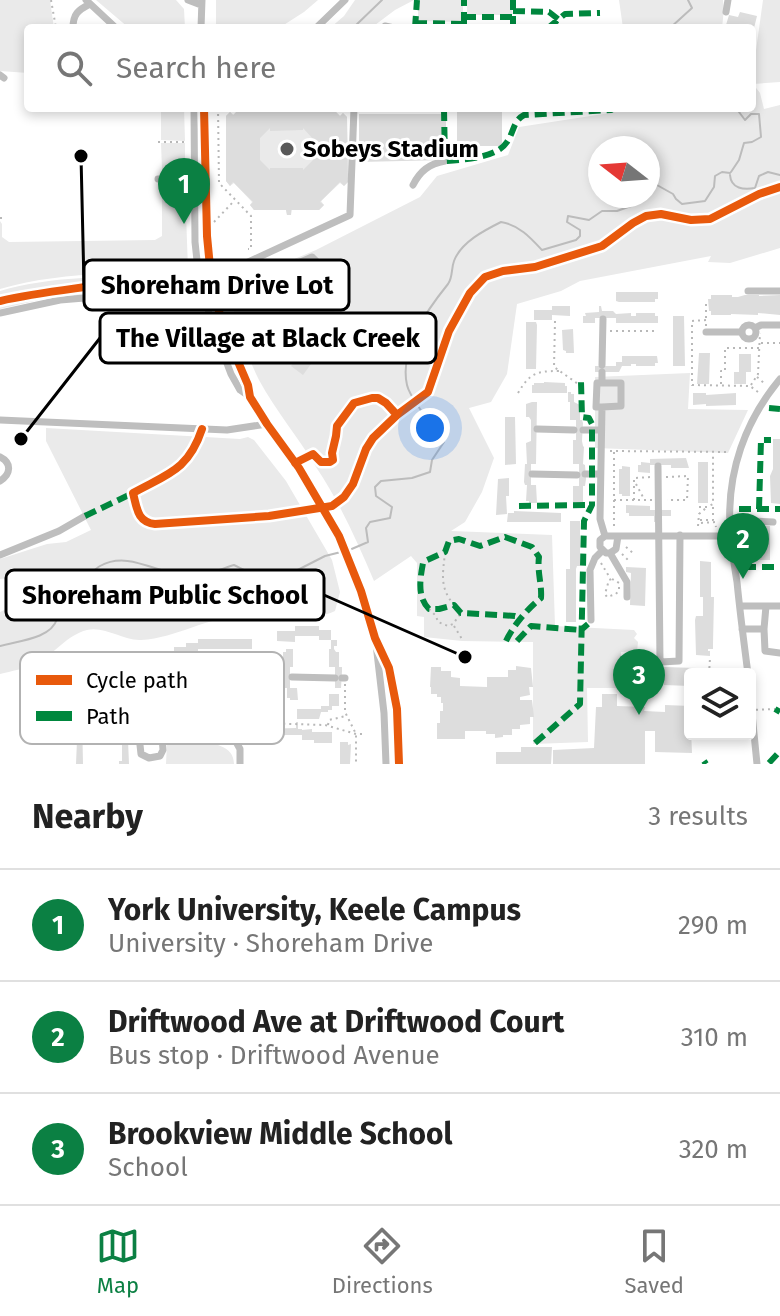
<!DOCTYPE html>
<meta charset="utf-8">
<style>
:root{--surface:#fff;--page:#f2f2f2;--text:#222;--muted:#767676;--line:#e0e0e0;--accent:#0b8043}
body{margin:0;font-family:"Fira Sans",sans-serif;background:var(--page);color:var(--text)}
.controls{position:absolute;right:24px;bottom:24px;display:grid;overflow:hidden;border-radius:8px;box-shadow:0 4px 12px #0003}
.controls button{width:72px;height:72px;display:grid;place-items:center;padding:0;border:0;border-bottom:2px solid var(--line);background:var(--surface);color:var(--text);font:40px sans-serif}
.compass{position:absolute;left:588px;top:136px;width:72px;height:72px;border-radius:50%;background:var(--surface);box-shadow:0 4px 12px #0003;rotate:287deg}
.you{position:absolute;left:430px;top:428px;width:28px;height:28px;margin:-20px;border:6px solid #fff;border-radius:50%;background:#1a73e8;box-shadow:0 0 0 12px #1a73e833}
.badge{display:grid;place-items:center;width:52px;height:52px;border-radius:50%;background:var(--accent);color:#fff;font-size:26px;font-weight:700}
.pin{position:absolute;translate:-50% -66px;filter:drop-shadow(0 2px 4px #0008)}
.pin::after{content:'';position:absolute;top:42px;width:28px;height:24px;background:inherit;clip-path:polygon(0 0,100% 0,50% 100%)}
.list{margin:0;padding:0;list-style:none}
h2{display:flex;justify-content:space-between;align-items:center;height:104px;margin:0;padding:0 32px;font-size:34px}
h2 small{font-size:26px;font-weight:400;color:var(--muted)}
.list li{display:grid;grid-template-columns:52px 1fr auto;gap:24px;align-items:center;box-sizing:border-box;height:112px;padding:0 32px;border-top:2px solid var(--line)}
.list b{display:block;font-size:30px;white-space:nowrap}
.list p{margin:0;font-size:26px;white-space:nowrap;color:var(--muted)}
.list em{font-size:26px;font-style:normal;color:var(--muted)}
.icon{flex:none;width:44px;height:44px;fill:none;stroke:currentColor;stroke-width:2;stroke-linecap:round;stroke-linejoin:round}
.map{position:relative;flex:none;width:780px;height:764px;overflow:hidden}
.search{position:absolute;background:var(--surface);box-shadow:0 4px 12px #0003;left:24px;right:24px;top:24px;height:88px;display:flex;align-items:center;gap:20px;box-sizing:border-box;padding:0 28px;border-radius:8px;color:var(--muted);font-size:30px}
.sheet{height:440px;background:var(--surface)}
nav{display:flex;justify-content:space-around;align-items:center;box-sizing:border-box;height:112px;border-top:2px solid var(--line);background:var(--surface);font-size:22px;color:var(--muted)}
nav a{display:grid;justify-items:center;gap:4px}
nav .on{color:var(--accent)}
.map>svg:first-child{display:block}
</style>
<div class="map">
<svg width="780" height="764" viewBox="0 0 780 764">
<rect width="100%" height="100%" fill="#fff"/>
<path fill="#eaeaea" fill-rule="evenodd" d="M0,0H50L54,28H28V73L0,71Z
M96,0H176L184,9L185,28H129Z
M216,0H318L304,12L279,28H216Z
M355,0H414L395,10L371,28H330L344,16Z
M418,0H463V22L418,21Z
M467,0H513L512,15H467Z
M619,0H723L724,9L722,28H623Z
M763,0H780V82L753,84L760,93L764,109L780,105V248L730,263L708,262L711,256L580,281L561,291L517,304L507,374L491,402L469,408L494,458L482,492L465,522L451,531L552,535L555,626L634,630L637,634L634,638L638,642L637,651L621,652V688H587L588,742L533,744V642L462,641L424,637V617L417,616V563L411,556L374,581C357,541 340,503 316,467C298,437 276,411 259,380C244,350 236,319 227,287L316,250L420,197L437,176L508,155L519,127L610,113L613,108H752V79ZM600,148H648V196H600Z
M161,108H184L185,141L161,140Z
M240,108H332L340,116L343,113L347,117L348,182L344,186L340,183L321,201L324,205L319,210H292L291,215H287L286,210H254L250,205L252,202L234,183L230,186L226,181V116L230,112L234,115Z
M161,143H185V173L167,174L162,170Z
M167,185L185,186L188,269C162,276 133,273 106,274C70,275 35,279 0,289V221L2,224V237L9,242L155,240L162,236V188Z
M159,275L160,280L122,290L43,299L0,309V291C52,276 105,277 159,275Z
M690,373L688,409L748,410L728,453L595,448V377Z
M46,428L240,439L248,437L254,440L286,481L332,560L340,592L335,611C308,624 272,616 243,616C209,616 177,638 141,640C123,641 106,626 87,630C67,635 54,654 36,664C25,669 11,671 0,674V612C12,606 29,601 32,587L29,582L10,578L0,579V559L47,544L66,542L91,530L46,441Z
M167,743C187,743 234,736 234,764H166Z"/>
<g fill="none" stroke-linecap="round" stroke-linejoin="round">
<path stroke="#bcbcbc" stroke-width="2" d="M353,28L382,0
M670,28L692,8L688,0
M731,172L739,160L744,143L752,142L761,137L759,114H751L745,120L736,108
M730,175C731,189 744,190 755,188L759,176L768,172L780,175
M648,180L673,194L676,199L682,204L705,201L714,187L715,176L722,172L730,173
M347,551L368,542L366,528L370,522L390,518L392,507L376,496L375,487L381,481L412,478L430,472L432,460L444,442C434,433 429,423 422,412C417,404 409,394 407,385C399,349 427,310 448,284C453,277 451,269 454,261C461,242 485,230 501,222C519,225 530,237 542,250L576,240L580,236V230L567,222L568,216L589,220L602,211H617L631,206L636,202L635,196
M0,646C17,641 51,639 57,619C60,611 58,608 52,603C55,588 69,588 81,581C88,577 93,570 100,566C130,549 161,577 192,576C205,576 221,569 234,565L264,580L280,579L325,556L341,552"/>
</g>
<path fill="#ddd" fill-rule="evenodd" d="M740,12L757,16L754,28L743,26L742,28H736L726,25L729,15L738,17Z
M240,108H332L340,116L343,113L347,117L348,182L344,186L340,182L320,202L324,205L319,210H291V215H287L286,210H254L250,205L253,202L233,182L230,186L226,181V116L230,112L233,115ZM270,128V131L303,130V128L313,139V160L303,170V168H270V170L260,160V138Z
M457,108H502V146H457Z
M359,114H446V160L359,162Z
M331,284L341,303L333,313L341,323L303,375L291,366L295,361L279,341L289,334L278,309Z
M616,292H658V299H655V302H619L616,301Z
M711,295H732V297H738L745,295H759V296L780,295V315L758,313V315L731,314V315H711V311H709L708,299H711Z
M552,306H570V316L552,315V320H534V310H552Z
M599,306H601L602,311H613L616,314L631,313V316H636V313H655V316H658V323H616V318H595V323H583V316H586L585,313L599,312Z
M673,316H684L685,366H673Z
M526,322H536L537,325L536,369H526Z
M573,329L574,353H566V351L563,350L562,330Z
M699,353H710L709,384H697Z
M739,354H751V372H746V384H734V372H739Z
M622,356H657L658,363H655V366H636V364H631V366H622L619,372H595V366H616V362H622Z
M544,382L565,383V386H567V393H532V385H534V383H544Z
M568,392H571V394H574V402L580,405V420H582L583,423L582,441L583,446L584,447L583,464L585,465L586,479L585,486H583V504H573V486H579V464H573V440H576V420H570V402H568Z
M693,393H706V395L736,393V405L706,406V404L693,405Z
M532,402H537L536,464H531V485H536L537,503H529V501H526L527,485H525L524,482L525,464H527L526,443L531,441V420L529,417H526V404Z
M505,417H515L516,464L505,465Z
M773,439H780V504L771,503L770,476L773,469Z
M686,458L689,468H671V465H650V473L638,472V465H641V462L650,463V459Z
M698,462H708V503H698Z
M622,466L630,467V496H622V494H619V469H622Z
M509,478V496H506L507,514L496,515L498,479Z
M626,505L650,506V510H671V516H657L656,522H654V516H629V513H626Z
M514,511L561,513V522H507L508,513H514Z
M570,521H580V566H577L576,569V622H566V569H570Z
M759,526H770V560H758L756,542H758L757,532H758Z
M700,561L711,562V597H714L713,644V649H708V651H710V656L696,655L695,620L696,616H703V597H700Z
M626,567L646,568L645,606L630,605L631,573L626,572Z
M295,626H319V630H331V640H319V636H295V642L277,641V631H295Z
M198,639H252V649H198V653H186V657H174V647H186V643H198Z
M331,640H337V646H334V649L336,652H339V667H342V671L341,688H335V667H329V649H331Z
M286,649H293V667H290V688H297L298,700H290V698H287V688H284L283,685V652H286Z
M104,651H144V662H117L114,661V656H110L111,662L105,661V666L75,665V669H63V659H75V655H104Z
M516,666L531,668L533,687H529L530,695L520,697V700H532L534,717H530V724L520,725V729H512V735H503V737L495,738V734H486V731H465V739H437V723H440V711H443V703H441V697H437V694H431V687H430L431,667H441V671H451V677L460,678V686L487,687V677H508V670H516Z
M664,667L697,668V674H690V686L664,685V682H659L660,671H664Z
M329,694H339V706H332V710H328V712H321L319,719H297V709H321V706H329Z
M602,694H617V706L645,707L644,711L665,712V705L690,706L692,753L655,752V731H645V764H553V750L594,748L596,707H602Z
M91,696L110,698V706H115V716H122V728H126L125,740H128L129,764H119V761H122V740H115V728H112L109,708H79V701L82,700V697L92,698Z
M75,716H82L83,764H76L77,740L76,738H72V719H75Z
M296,722H298V729H302V730L312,729V732H332V743H314V740H302V735H281V740H257V733H260V729L296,728Z
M340,742H348V745L351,744L350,764H340Z
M521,747H552L551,764H496V752H521Z"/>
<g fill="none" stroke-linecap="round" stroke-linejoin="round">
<path stroke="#b8b8b8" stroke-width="2" stroke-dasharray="2 4" stroke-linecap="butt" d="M51,0L56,28
M218,108L219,183L251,216V249H248
M158,142H186
M0,218H2
M214,222L234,201
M706,318V303
M555,321L554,367L581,386
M706,326V320L692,321V385L750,386L758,392
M610,331H657
M761,343H780
M757,377L764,383
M721,384V371H725V348H759
M751,385L758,374L760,333
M518,393C530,373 536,371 559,371
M610,451L729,452
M614,452V527
M666,477L688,476L687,500H667
M636,484L644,499
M614,500H653
M634,500V478L652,477
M699,507H707L713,504V452
M713,507V520H700V523L715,522L716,527
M698,526L699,514L706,508
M626,547L633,553
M445,552C443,574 439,587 454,605
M622,554L629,561
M601,563L610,578
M612,579L619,583V590L616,594L607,597L605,594L609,580Z
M429,609L436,616L438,622L448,626L453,624L461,613
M454,626L462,639
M709,674L710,658
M345,684V712L356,734V764
M328,725L329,720L346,716
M224,728L250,727L261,723L325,725L356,734H362"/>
<path stroke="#bebebe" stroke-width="7" d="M86,0L116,28
M188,0L201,5
M726,12L728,0
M73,28C73,14 78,10 90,4
M201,28L202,0
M316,28L345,0
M383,28L385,26L394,28
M0,75L4,78
M194,108L195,242L199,279L214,329L231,374L240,390L250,397
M204,108L207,236L211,277L217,305L227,336L248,385L250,397L267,424L299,468L339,536L361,591L375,638L389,668L397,709L399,764
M444,109L449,108
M158,179L195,180
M413,185C420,171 429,164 445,161
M240,266C250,273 264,290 274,294L320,274C320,266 318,262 312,257L259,280
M160,288C172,294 188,289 199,279
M748,291H780
M0,313L60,300L121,295L160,288L167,282L188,277L199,279L220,275L350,215L354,108
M742 332a7 7 0 1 1 14 0a7 7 0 1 1-14 0Z
M755,328L761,325H780
M706,332H742
M602,365L603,319
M602,372V383H597L596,407H602L600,519L605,536
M602,407L621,406V383H602
M0,420L227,430L267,424
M537,429L574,430
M583,430H601
M0,457C12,463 11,474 0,481
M658,466L660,662L679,661L680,535
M532,474L577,475
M585,474H600
M730,520L773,522
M605,536H618L616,549L610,553H606L600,547V540Z
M618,536H731
M610,553L627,582V597
M0,555L59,531L85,516
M740,606H780
M766,606L764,629L765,651L780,653
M591,620L590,570L595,558L602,551
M742,629H764
M376,644L384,713L386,764
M748,674C744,643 740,613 737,582C734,564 731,545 730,527C727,472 745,421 780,379
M292,677L335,678
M342,678H345
M750,693L757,764
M162,736L163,750L160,756L149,758L141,754L140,745L142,736C173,736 205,735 235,740L240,749V764"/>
<path stroke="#b8b8b8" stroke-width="2" stroke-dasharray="2 4" stroke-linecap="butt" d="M750,710L775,709"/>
<path stroke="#00873e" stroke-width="6" stroke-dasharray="12 6" stroke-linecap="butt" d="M513,11L549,12L558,19
M464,17H513
M415,23L464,24
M464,24V0
M415,28L417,0
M513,28V0
M548,28L565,14L600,13
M444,109L445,161C462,160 497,158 507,142C514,132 513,121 524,115L611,110V108
M769,408L780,409
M519,506L592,505
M739,509H780
M759,509L761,440H771
M85,516L133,493
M744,567H780
M506,641C513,626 528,608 541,598C542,584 537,572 539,557L532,547L505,537L480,546L459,539L449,541L445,552L425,561L423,563C420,579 417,597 429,609H439L454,605L461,613L515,616L518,617L519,622
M517,641L531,626L581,630L588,624
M775,709L780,712
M535,743L580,704L584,521L592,505V424L589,418L582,417L581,382
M704,761L706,764
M769,763L780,751"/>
<g stroke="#fff" stroke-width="13">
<path id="cycleway" d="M204,108L207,236L211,277L217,305L227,336L248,385L250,397L267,424L299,468L339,536L361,591L375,638L389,668L397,709L399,764
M0,301C52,289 106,287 158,274
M202,429C188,471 167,474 133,493C137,508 137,522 155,524L269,516L332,506L344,497L353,484L366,449L373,438L397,415L428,392L449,331L470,293L485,277L503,271L535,267L602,246L633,223L646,216L661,214L691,220L710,219L759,194L780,187
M295,463L313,454L321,462H330L333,460L332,453L336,436L337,426L354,403L372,398H378L386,403L397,415"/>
</g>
<use href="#cycleway" stroke="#e8590c" stroke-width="8"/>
</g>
<circle fill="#595959" stroke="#fff" stroke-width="3" cx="287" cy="149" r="8"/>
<g text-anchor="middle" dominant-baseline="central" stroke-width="6" stroke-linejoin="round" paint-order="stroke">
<g font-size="24" font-weight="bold" fill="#000" stroke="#fff" text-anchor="start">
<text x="303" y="149">Sobeys Stadium</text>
</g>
</g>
<rect x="20" y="652" width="264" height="92" rx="12" fill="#fff" stroke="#b2b2b2" stroke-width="2"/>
<rect x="36" y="675" width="36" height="10" fill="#e8590c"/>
<rect x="36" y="711" width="36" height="10" fill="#00873e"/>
<g font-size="22" fill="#000">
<text x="86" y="688">Cycle path</text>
<text x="86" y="724">Path</text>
</g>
<path fill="none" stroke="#000" stroke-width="3" d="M81 156L84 285M21 439L100 338M465 657L324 595"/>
<g fill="#000" stroke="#fff" stroke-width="3">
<circle cx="81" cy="156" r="8"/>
<circle cx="21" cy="439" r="8"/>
<circle cx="465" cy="657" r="8"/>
</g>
<g fill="#fff" stroke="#000" stroke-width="3">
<rect x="84" y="260" width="265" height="50" rx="8"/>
<rect x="100" y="313" width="336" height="50" rx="8"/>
<rect x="6" y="570" width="318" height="50" rx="8"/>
</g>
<g font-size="26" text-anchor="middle" font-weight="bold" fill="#000">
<text x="217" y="294">Shoreham Drive Lot</text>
<text x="268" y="347">The Village at Black Creek</text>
<text x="165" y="604">Shoreham Public School</text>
</g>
</svg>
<div class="controls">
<button><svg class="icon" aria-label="layers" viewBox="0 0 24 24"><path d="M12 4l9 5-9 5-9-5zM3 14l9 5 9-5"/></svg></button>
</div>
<svg class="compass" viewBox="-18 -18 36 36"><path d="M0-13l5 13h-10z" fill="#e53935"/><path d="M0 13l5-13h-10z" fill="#767676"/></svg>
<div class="you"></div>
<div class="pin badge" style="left:184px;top:224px">1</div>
<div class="pin badge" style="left:743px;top:579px">2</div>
<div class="pin badge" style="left:639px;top:715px">3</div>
<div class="search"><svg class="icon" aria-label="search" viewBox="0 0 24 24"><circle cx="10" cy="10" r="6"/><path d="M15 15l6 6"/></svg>Search here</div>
</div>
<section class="sheet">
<h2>Nearby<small>3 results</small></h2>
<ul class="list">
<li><span class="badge">1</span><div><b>York University, Keele Campus</b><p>University · Shoreham Drive</p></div><em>290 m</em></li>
<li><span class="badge">2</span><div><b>Driftwood Ave at Driftwood Court</b><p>Bus stop · Driftwood Avenue</p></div><em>310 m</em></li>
<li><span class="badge">3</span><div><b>Brookview Middle School</b><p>School</p></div><em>320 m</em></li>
</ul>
</section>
<nav>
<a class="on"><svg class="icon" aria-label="map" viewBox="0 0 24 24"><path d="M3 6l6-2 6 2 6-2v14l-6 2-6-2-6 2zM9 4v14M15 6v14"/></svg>Map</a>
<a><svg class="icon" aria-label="directions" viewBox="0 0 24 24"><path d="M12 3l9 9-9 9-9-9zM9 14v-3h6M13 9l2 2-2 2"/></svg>Directions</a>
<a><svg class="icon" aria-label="saved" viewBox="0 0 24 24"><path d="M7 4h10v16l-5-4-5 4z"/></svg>Saved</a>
</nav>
